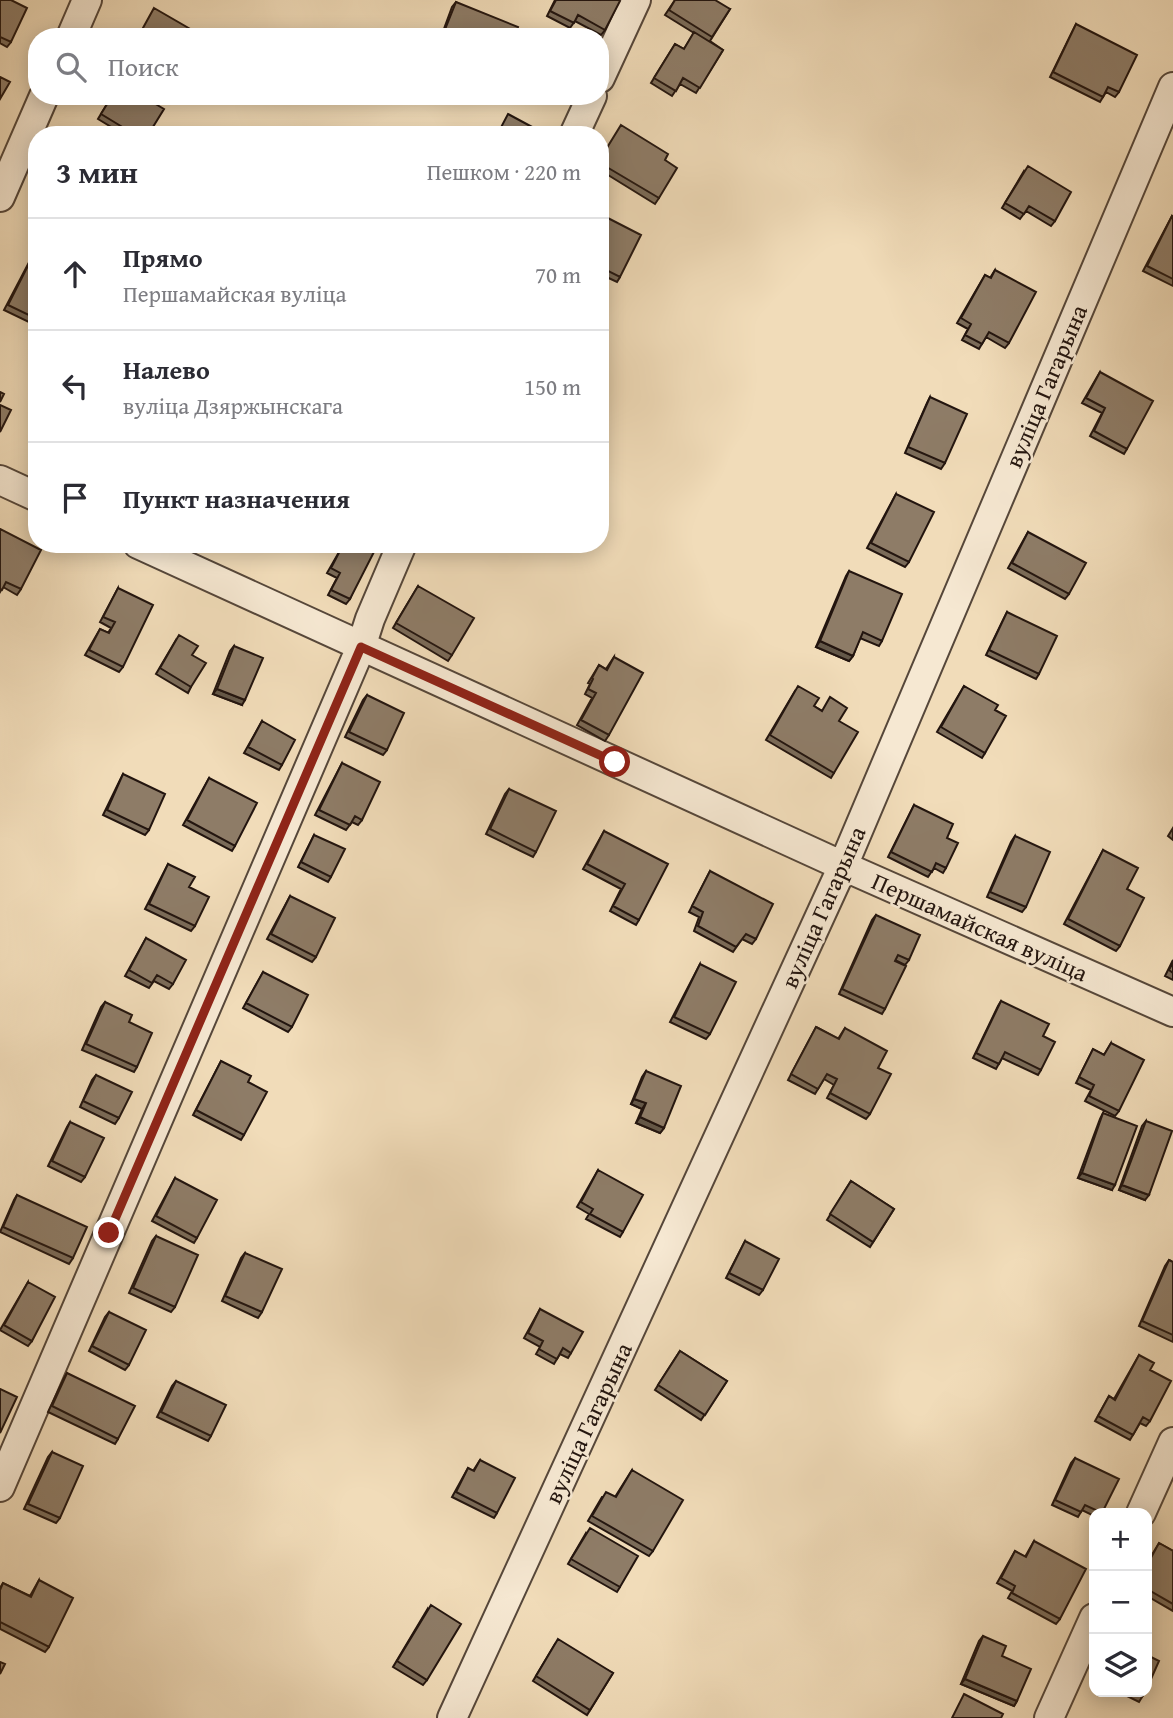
<!DOCTYPE html>
<html lang="ru">
<meta charset="utf-8">
<style>
:root{--surface:#fff;--page:#f7f7f7;--text:#2b2b33;--muted:#7c7c81;--line:#e1e1e2}
body{margin:0;font-family:"Gentium Book Plus",serif;background:var(--page);color:var(--text)}
.controls{position:absolute;right:21px;bottom:21px;display:grid;overflow:hidden;border-radius:14px;box-shadow:0 4px 18px #0003}
.controls button{width:63px;height:63px;display:grid;place-items:center;padding:0;border:0;border-bottom:2px solid var(--line);background:var(--surface);color:var(--text);font:35px sans-serif}
.stop{position:absolute;width:21px;height:21px;margin:-16px;border:5px solid #8f2418;border-radius:50%;background:#fff}
.stop.end{background:#8f2418;border-color:#fff;box-shadow:0 2px 7px #0008}
.list{margin:0;padding:0;list-style:none}
h2{display:flex;justify-content:space-between;align-items:center;height:91px;margin:0;padding:0 28px;font-size:30px}
h2 small{font-size:23px;font-weight:400;color:var(--muted)}
.list li{display:grid;grid-template-columns:46px 1fr auto;gap:21px;align-items:center;box-sizing:border-box;height:112px;padding:0 28px;border-top:2px solid var(--line)}
.list b{display:block;font-size:26px;white-space:nowrap}
.list p{margin:0;font-size:23px;white-space:nowrap;color:var(--muted)}
.list em{font-size:23px;font-style:normal;color:var(--muted)}
.icon{flex:none;width:38px;height:38px;fill:none;stroke:currentColor;stroke-width:2;stroke-linecap:round;stroke-linejoin:round}
.map{position:relative;flex:none;width:1173px;height:1718px;overflow:hidden}
.search{position:absolute;background:var(--surface);box-shadow:0 4px 18px #0003;left:28px;top:28px;width:581px;height:77px;display:flex;align-items:center;gap:18px;box-sizing:border-box;padding:0 24px;border-radius:28px;color:var(--muted);font-size:26px}
.panel{position:absolute;background:var(--surface);box-shadow:0 4px 18px #0003;left:28px;top:126px;width:581px;height:427px;border-radius:28px}
.map>svg:first-child{display:block}
</style>
<div class="map">
<svg width="1173" height="1718" viewBox="0 0 1173 1718">
<rect width="100%" height="100%" fill="#f1dcb9"/>
<filter id="stains"><feTurbulence type="fractalNoise" baseFrequency=".00286" numOctaves="4"/><feColorMatrix values="0 0 0 0 .2 0 0 0 0 .09 0 0 0 0 .02 0 0 0 .5 -.17"/></filter>
<radialGradient id="worn" r=".72"><stop offset=".6" stop-color="#630" stop-opacity="0"/><stop offset="1" stop-color="#630" stop-opacity=".3"/></radialGradient>
<g fill="none" stroke-linecap="round" stroke-linejoin="round">
<g stroke="#56473a" stroke-width="32">
<path id="minor" d="M71,37L87,0
M600,78L636,0
M574,135L592,96
M0,197L44,96
M0,480L37,497
M138,544L843,866L1173,1012
M0,1487L361,647L370,619L402,544
M1141,1513L1173,1442
M452,1718L843,866L1173,87
M1049,1718L1094,1618"/>
</g>
<use href="#minor" stroke="#f6e8d2" stroke-width="28"/>
</g>
<path fill="#7a6b59" stroke="#23150f" stroke-width="2" d="M0,0L11,42L7,47L0,43Z
M555,0H618L605,30L601,35L575,21L570,28L547,16Z
M675,0L730,9L710,41L723,50L696,93L680,84L672,96L651,83L675,44L684,49L694,33L665,15Z
M456,2L514,37H441L452,7Z
M1076,24L1119,92L1115,97L1106,92L1100,102L1050,77L1073,30Z
M112,96L148,135H119L121,133L98,119Z
M552,96H570L566,103Z
M600,158L665,160L659,198L655,204L600,170Z
M1024,171L1055,221L1051,226L1026,211L1020,219L1002,208Z
M600,214L620,277L617,282L600,274Z
M1172,216L1173,217V286L1143,271Z
M37,247V326L4,310Z
M995,270L1009,343L1005,348L986,337L979,349L962,340L968,329L957,323L985,275L990,278Z
M1100,372L1127,449L1124,454L1090,436L1102,413L1082,403Z
M930,397L945,463L941,469L905,453L927,403Z
M896,494L909,562L905,567L867,548Z
M0,529L21,589L17,595L3,587L0,592Z
M1028,532L1069,594L1065,599L1008,568Z
M348,544H372L350,599L346,604L328,595L337,578L327,573L343,545L347,547Z
M849,571L882,641L879,646L860,638L853,656L849,661L816,647L846,576Z
M418,586L452,655L448,661L393,628Z
M118,588L123,667L119,672L85,655L100,629L108,633L111,628L100,622Z
M1007,612L1039,674L1036,679L986,655L1004,618Z
M176,640L191,687L188,693L156,674Z
M234,646L242,705L213,694L230,651Z
M614,657L609,735L605,741L577,725L592,698L585,694L590,684L588,683L599,665L606,669Z
M964,686L995,710L985,753L982,758L937,732Z
M795,691L814,706L839,721L834,773L831,778L766,740Z
M367,695L387,750L383,755L345,737L363,700Z
M262,721L282,765L279,770L244,753Z
M342,763L362,820L358,825L352,822L346,830L315,815Z
M123,774L149,830L145,835L103,815L120,780Z
M209,778L235,846L232,851L183,825Z
M509,789L536,852L533,857L486,834L505,794Z
M914,805L946,868L943,873L934,868L928,877L888,857Z
M1173,828V840L1168,836Z
M604,831L639,920L636,925L610,911L621,889L583,869Z
M314,835L331,877L328,882L298,867Z
M1015,836L1026,907L1022,912L987,897L1011,842Z
M1103,850L1127,889L1120,946L1116,951L1064,924Z
M168,864L189,887L195,926L191,931L145,909Z
M710,871L756,939L752,944L742,939L733,952L694,931L699,917L689,912Z
M290,896L316,957L312,962L267,939Z
M876,915L909,960L905,965L895,960L885,1009L882,1014L839,994L872,920Z
M146,938L173,984L169,989L154,981L149,988L125,976Z
M1173,960V980L1165,976Z
M700,964L710,1034L706,1039L670,1022Z
M263,972L292,1027L288,1032L243,1008Z
M1001,1001L1041,1070L1038,1075L1002,1058L996,1069L973,1058L998,1006Z
M105,1002L137,1067L134,1072L82,1050L101,1007Z
M816,1027L838,1039L845,1028L878,1068L870,1114L866,1119L827,1098L834,1085L824,1079L815,1094L788,1080Z
M1111,1043L1119,1111L1115,1116L1085,1101L1091,1090L1076,1083L1093,1049L1104,1055Z
M221,1061L248,1082L244,1135L241,1140L193,1115Z
M646,1071L664,1128L660,1133L636,1123L642,1109L631,1104L642,1077Z
M96,1075L119,1118L115,1124L80,1107L92,1080Z
M1103,1113L1112,1190L1078,1178L1100,1119Z
M1146,1121L1145,1200L1119,1190L1142,1126Z
M70,1122L85,1177L81,1182L48,1166L67,1127Z
M598,1170L623,1232L620,1237L586,1219L589,1214L577,1207Z
M175,1178L197,1238L194,1243L152,1221Z
M851,1181L894,1209L870,1247L827,1220Z
M17,1195L73,1258L69,1264L0,1232L14,1200Z
M156,1236L175,1307L171,1312L129,1293L152,1241Z
M745,1241L763,1290L759,1295L726,1278Z
M245,1253L262,1312L258,1318L222,1301L241,1258Z
M1169,1260L1173,1262V1342L1139,1326L1165,1266Z
M28,1282L32,1341L28,1346L0,1330Z
M540,1309L571,1353L568,1358L560,1354L554,1364L536,1354L540,1347L524,1338Z
M109,1312L129,1365L125,1370L89,1351L105,1317Z
M680,1351L727,1381L701,1420L655,1390Z
M1139,1355L1150,1370V1421L1146,1426L1140,1423L1130,1440L1095,1421L1109,1396L1114,1399Z
M67,1373L118,1439L115,1444L48,1412L64,1378Z
M176,1381L211,1436L208,1441L157,1417L172,1386Z
M52,1452L60,1518L56,1523L24,1509L48,1457Z
M1075,1458L1102,1513H1094V1516L1082,1510L1078,1517L1052,1505L1071,1463Z
M480,1460L497,1513L494,1518L452,1497L468,1468L473,1471Z
M632,1470L653,1551L649,1556L588,1521L602,1497H615Z
M586,1533L620,1587L617,1592L568,1564Z
M1034,1541L1060,1619L1056,1624L1008,1598L1012,1591L997,1583L1015,1551L1025,1557Z
M1159,1543L1173,1551V1611L1147,1596V1563Z
M39,1580L49,1647L45,1652L0,1629V1588L3,1583L30,1596Z
M427,1610V1680L423,1685L393,1667Z
M983,1636L1002,1656L1017,1701L1014,1706L961,1684L979,1641Z
M555,1644L613,1673L587,1715L533,1681Z
M1119,1692H1145L1139,1702Z"/>
<path fill="#635748" stroke="#23150f" stroke-width="2" d="M820,641L853,656L849,661L816,647Z
M217,689L245,700L242,705L213,694Z
M634,1099L646,1103L642,1109L631,1104Z
M640,1117L664,1128L660,1133L636,1123Z
M1082,1173L1115,1185L1112,1190L1078,1178Z
M1122,1185L1149,1195L1145,1200L1119,1190Z
M965,1679L1017,1701L1014,1706L961,1684Z"/>
<path fill="#8e7c67" stroke="#23150f" stroke-width="2" d="M0,0H11L27,8L11,42L0,37Z
M556,0H618L620,1L605,30L578,15L574,23L550,11Z
M675,0H715L730,9L712,37L669,10Z
M456,2L518,27L514,37H442Z
M154,8L204,37H138Z
M1076,24L1137,55L1119,92L1108,87L1103,97L1053,72Z
M694,32L723,50L700,88L683,78L676,91L654,78L675,44L684,49Z
M0,77L10,82L0,99Z
M112,96H142L164,109L148,135H124L121,133L124,128L101,114Z
M508,114L547,135H497Z
M621,125L668,154L665,160L677,168L659,198L600,163V159Z
M1028,166L1071,192L1055,221L1029,206L1024,214L1005,203Z
M600,214L641,235L620,277L600,267Z
M1172,216L1173,217V279L1147,266Z
M37,248V319L8,305Z
M995,270L1036,292L1009,343L989,332L982,344L965,335L971,324L961,318L985,275L991,278Z
M1100,372L1153,401L1127,449L1094,431L1105,408L1086,398Z
M0,392L4,394L0,402Z
M930,397L967,414L945,463L908,447Z
M0,405L11,410L0,432Z
M896,494L934,512L909,562L871,543Z
M0,529L41,550L21,589L6,582L2,590L0,589Z
M1028,532L1086,563L1069,594L1012,563Z
M349,544H372L377,546L350,599L331,590L340,573L331,568L343,545L348,547Z
M849,571L902,594L882,641L863,632L853,656L820,641Z
M418,586L474,618L452,655L396,623Z
M118,588L153,605L123,667L89,650L100,629L109,633L115,622L103,617Z
M1007,612L1057,636L1039,674L989,650Z
M179,635L198,646L192,655L206,663L191,687L160,668Z
M234,646L263,658L245,700L217,689Z
M614,657L643,673L609,735L581,720L596,693L588,689L593,679L592,678L599,665L607,670Z
M798,686L819,698L814,706L822,711L830,697L847,708L839,721L858,732L834,773L770,735Z
M964,686L998,705L995,710L1006,716L985,753L941,727Z
M367,695L404,713L387,750L349,732Z
M262,721L295,740L282,765L248,747Z
M342,763L380,782L362,820L355,816L350,825L319,810Z
M123,774L165,794L149,830L107,810Z
M209,778L257,803L235,846L187,820Z
M509,789L556,811L536,852L490,829Z
M914,805L953,824L947,838L958,843L946,868L936,863L932,872L891,852Z
M604,831L668,864L639,920L613,906L625,884L587,864Z
M314,835L345,849L331,877L301,862Z
M1015,836L1050,852L1026,907L990,892Z
M1103,850L1138,868L1127,889L1144,898L1120,946L1068,919Z
M168,864L195,877L189,887L209,897L195,926L149,904Z
M710,871L773,904L756,939L746,934L736,947L698,926L703,912L692,906Z
M290,896L335,918L316,957L271,934Z
M876,915L920,935L909,960L898,955L895,961L906,966L885,1009L842,989Z
M146,938L186,960L173,984L157,975L152,983L129,970Z
M1173,962V973L1169,970Z
M700,964L736,982L710,1034L674,1017Z
M263,972L308,995L292,1027L246,1003Z
M1001,1001L1049,1024L1043,1036L1055,1042L1041,1070L1005,1052L999,1064L976,1053Z
M105,1002L132,1015L129,1022L152,1033L137,1067L86,1044Z
M816,1027L839,1039L845,1028L887,1051L878,1068L891,1074L870,1114L830,1093L837,1079L827,1074L818,1089L791,1074Z
M1111,1043L1144,1060L1119,1111L1089,1096L1094,1085L1079,1077L1093,1049L1104,1055Z
M221,1061L251,1076L248,1082L267,1092L244,1135L196,1110Z
M646,1071L681,1086L664,1128L640,1117L646,1103L634,1099Z
M96,1075L132,1092L119,1118L83,1101Z
M1103,1113L1137,1126L1115,1185L1082,1173Z
M1146,1121L1172,1131L1149,1195L1122,1185Z
M70,1122L104,1138L85,1177L52,1161Z
M598,1170L643,1195L623,1232L590,1214L593,1209L581,1202Z
M175,1178L217,1200L197,1238L156,1216Z
M851,1181L894,1209L873,1242L830,1214Z
M17,1195L87,1227L73,1258L3,1227Z
M156,1236L198,1255L175,1307L133,1288Z
M745,1241L779,1259L763,1290L729,1273Z
M245,1253L282,1269L262,1312L225,1296Z
M1169,1260L1173,1262V1335L1142,1321Z
M28,1282L55,1297L32,1341L4,1325Z
M540,1309L583,1332L571,1353L563,1348L557,1359L539,1349L543,1341L528,1333Z
M109,1312L146,1330L129,1365L92,1346Z
M680,1351L727,1381L705,1415L658,1385Z
M1139,1355L1154,1363L1150,1370L1171,1381L1150,1421L1143,1417L1133,1435L1098,1416L1109,1396L1115,1400Z
M67,1373L135,1406L118,1439L52,1406Z
M176,1381L226,1405L211,1436L161,1412Z
M0,1389L17,1397L0,1433Z
M52,1452L83,1466L60,1518L28,1504Z
M1075,1458L1119,1479L1102,1513L1085,1505L1081,1512L1055,1500Z
M480,1460L515,1478L497,1513L456,1492L468,1468L474,1471Z
M632,1470L683,1500L653,1551L592,1516L606,1492L616,1497Z
M590,1528L638,1556L620,1587L571,1559Z
M1034,1541L1086,1569L1060,1619L1012,1593L1015,1586L1001,1578L1015,1551L1026,1557Z
M1159,1543L1173,1551V1604L1147,1589V1565Z
M39,1580L73,1598L49,1647L0,1622V1590L3,1583L31,1597Z
M431,1605L461,1624L427,1680L397,1661Z
M983,1636L1006,1646L1002,1656L1031,1669L1017,1701L965,1679Z
M558,1639L613,1673L590,1710L536,1676Z
M1147,1655L1159,1661L1147,1688Z
M0,1662L5,1664L0,1674Z
M1133,1692H1145L1142,1697Z
M964,1694L1003,1714L1001,1718H952Z"/>
<g fill="none" stroke-linecap="round" stroke-linejoin="round">
<path stroke="#8f2418" stroke-width="9" d="M109,1233L361,647L615,762"/>
</g>
<g text-anchor="middle" dominant-baseline="central" stroke-width="5" stroke-linejoin="round" paint-order="stroke">
<g font-size="24" fill="#23150f" stroke="#f6e8d2">
<text transform="translate(1046 386) rotate(-67)">вуліца Гагарына</text>
<text transform="translate(823 907) rotate(-66)">вуліца Гагарына</text>
<text transform="translate(980 927) rotate(24)">Першамайская вуліца</text>
<text transform="translate(588 1423) rotate(-65)">вуліца Гагарына</text>
</g>
</g>
<rect width="100%" height="100%" filter="url(#stains)"/>
<rect width="100%" height="100%" fill="url(#worn)"/>
</svg>
<div class="controls">
<button>+</button>
<button>−</button>
<button><svg class="icon" aria-label="layers" viewBox="0 0 24 24"><path d="M12 4l9 5-9 5-9-5zM3 14l9 5 9-5"/></svg></button>
</div>
<div class="stop" style="left:615px;top:762px"></div>
<div class="stop end" style="left:109px;top:1233px"></div>
<div class="search"><svg class="icon" aria-label="search" viewBox="0 0 24 24"><circle cx="10" cy="10" r="6"/><path d="M15 15l6 6"/></svg>Поиск</div>
<section class="panel">
<h2>3 мин<small>Пешком · 220 m</small></h2>
<ul class="list">
<li><svg class="icon" aria-label="ahead" viewBox="0 0 24 24"><path d="M12 20V5M6 11l6-6 6 6"/></svg><div><b>Прямо</b><p>Першамайская вуліца</p></div><em>70 m</em></li>
<li><svg class="icon" aria-label="left" viewBox="0 0 24 24"><path d="M17 20v-9H6M10 6l-5 5 5 5"/></svg><div><b>Налево</b><p>вуліца Дзяржынскага</p></div><em>150 m</em></li>
<li><svg class="icon" aria-label="arrive" viewBox="0 0 24 24"><path d="M6 21V4h12l-3 4 3 4H6"/></svg><div><b>Пункт назначения</b></div></li>
</ul>
</section>
</div>
